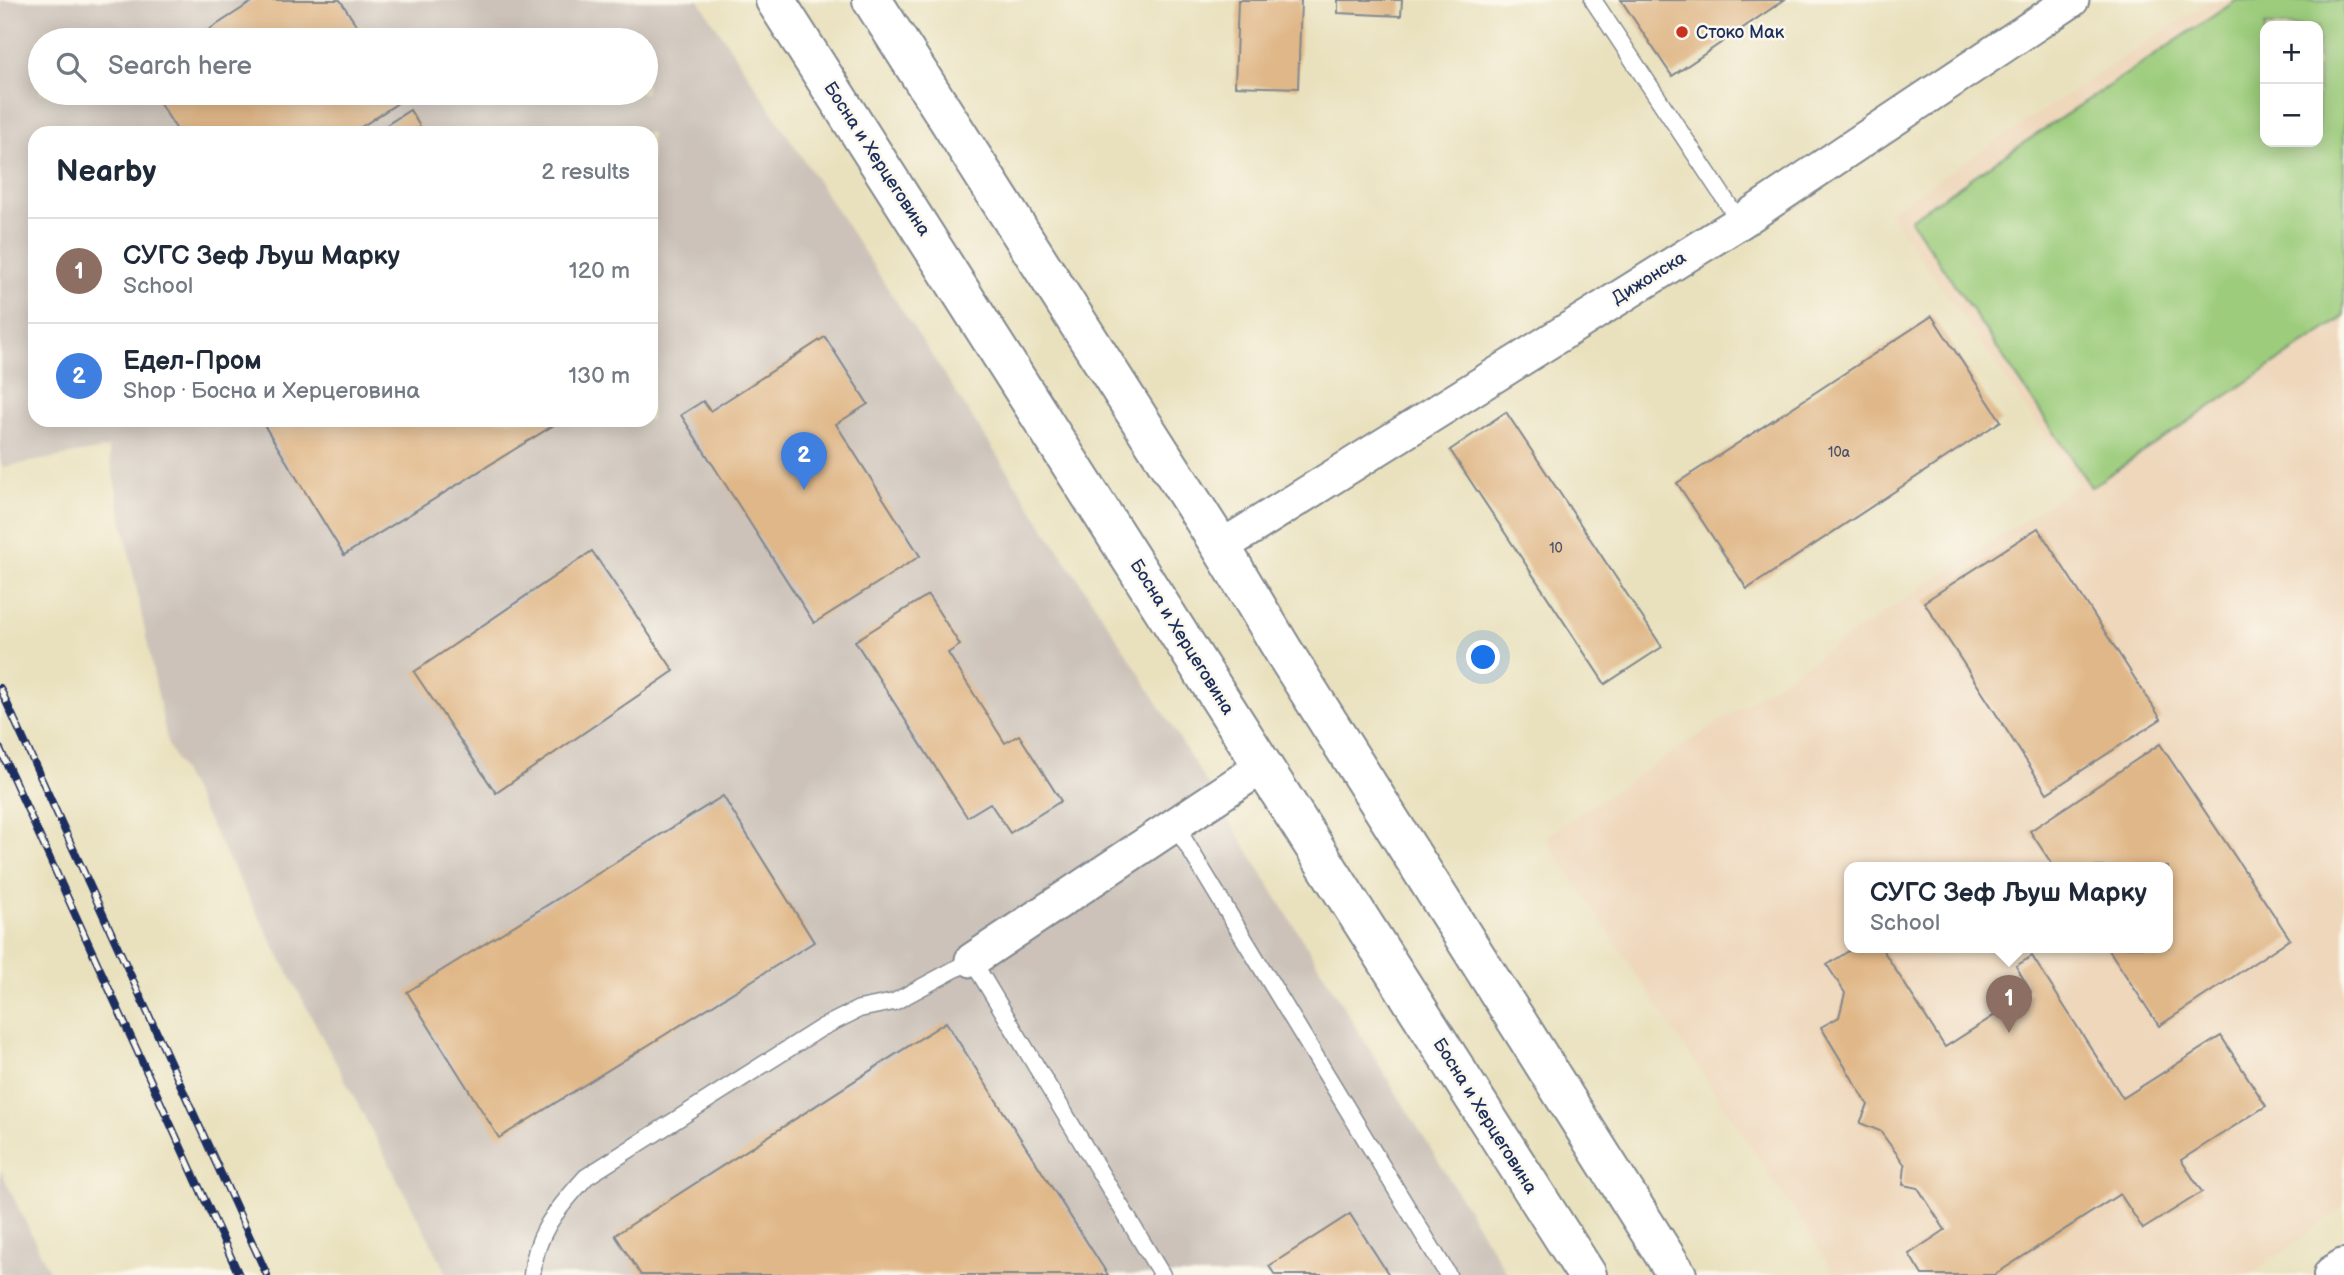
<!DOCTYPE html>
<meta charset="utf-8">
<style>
:root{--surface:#fff;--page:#f6f6f7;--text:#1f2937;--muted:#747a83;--line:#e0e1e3;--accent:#c8321e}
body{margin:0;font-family:"Balsamiq Sans",sans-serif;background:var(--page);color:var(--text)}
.controls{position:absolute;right:21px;top:21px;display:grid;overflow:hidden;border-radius:14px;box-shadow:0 4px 18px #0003}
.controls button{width:63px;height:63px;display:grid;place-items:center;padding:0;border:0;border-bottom:2px solid var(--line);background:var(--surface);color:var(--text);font:35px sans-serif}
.you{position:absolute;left:1484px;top:658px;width:24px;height:24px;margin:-18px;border:5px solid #fff;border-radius:50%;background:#1a73e8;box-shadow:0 0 0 10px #1a73e833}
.badge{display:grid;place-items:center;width:46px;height:46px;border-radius:50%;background:var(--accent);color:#fff;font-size:23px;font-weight:700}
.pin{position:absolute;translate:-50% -58px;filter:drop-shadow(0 2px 4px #0008)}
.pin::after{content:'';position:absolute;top:37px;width:24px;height:21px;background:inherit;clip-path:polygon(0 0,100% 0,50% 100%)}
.popup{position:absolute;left:1844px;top:862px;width:329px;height:91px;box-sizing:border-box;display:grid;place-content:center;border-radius:14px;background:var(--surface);filter:drop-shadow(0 2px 5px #0005);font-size:23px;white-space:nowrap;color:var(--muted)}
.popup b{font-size:26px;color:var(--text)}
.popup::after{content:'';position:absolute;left:50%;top:100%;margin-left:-14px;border:14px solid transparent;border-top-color:var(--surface)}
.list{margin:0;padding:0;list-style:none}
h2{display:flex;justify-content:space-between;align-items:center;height:91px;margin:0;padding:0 28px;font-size:30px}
h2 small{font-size:23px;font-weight:400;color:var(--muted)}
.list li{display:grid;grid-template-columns:46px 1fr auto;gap:21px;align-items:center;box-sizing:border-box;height:105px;padding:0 28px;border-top:2px solid var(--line)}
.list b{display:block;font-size:26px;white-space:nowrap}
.list p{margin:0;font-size:23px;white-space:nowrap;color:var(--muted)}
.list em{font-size:23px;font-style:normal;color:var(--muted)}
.icon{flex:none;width:38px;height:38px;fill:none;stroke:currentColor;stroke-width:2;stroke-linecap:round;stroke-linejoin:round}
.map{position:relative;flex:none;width:2344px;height:1275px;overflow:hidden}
.search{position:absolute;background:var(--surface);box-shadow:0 4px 18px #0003;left:28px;top:28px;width:630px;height:77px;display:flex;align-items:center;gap:18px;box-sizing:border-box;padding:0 24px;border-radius:38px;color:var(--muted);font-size:26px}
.panel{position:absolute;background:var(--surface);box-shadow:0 4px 18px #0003;left:28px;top:126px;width:630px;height:301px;border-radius:21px}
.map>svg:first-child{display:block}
</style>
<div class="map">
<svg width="2344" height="1275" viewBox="0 0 2344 1275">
<rect width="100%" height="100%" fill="#fbf7ec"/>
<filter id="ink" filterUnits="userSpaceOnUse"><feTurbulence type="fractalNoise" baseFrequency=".0143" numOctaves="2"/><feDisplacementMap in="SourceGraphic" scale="14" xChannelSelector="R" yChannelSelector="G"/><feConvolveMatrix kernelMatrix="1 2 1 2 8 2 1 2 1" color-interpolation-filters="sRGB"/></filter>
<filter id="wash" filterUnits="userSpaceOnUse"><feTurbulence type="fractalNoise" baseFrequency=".00686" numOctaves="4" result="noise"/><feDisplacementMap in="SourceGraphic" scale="28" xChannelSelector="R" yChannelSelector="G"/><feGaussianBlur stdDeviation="1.57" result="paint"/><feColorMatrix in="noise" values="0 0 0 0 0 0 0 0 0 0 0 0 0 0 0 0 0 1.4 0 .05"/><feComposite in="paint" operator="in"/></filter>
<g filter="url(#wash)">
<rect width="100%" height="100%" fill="#e9e1be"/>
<path fill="#eed7bb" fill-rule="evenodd" d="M2211,0H2344V1206L2251,1275H1836L1545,837L2079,484L1889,212ZM2265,26H2318V142H2265ZM1850,867H2168V947H1850Z"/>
<path fill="#ccc2b9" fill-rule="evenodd" d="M0,0H699L1135,666L1508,1275H448L168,745L108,448L3,467L0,460ZM40,40H646V93H40ZM35,133H651V420H35Z
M0,1169L51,1275H0Z"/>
<path fill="#9ccc7b" stroke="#5c7e6c" stroke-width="2" fill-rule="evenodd" d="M2237,0H2344V317L2091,487L1910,219ZM2265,26H2318V142H2265Z"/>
<g id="blocks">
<path fill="#e0b788" d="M255,0H340L366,40H193Z
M1238,0H1301L1298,88L1235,86Z
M1338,0H1402L1401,16L1338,13Z
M1621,0H1784L1672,76Z
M153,93H400L404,99L352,133H179Z
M410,110L424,133H374Z
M1932,316L2001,421L1747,589L1677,483Z
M825,337L868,404L836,424L920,556L814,623L681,415L703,401L710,411Z
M1506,412L1662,647L1605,684L1450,450Z
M261,420H562L344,555Z
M2038,528L2161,719L2047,793L1924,602Z
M592,551L674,671L496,793L414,672Z
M928,595L960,645L948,653L1005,743L1019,735L1061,801L1010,833L990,803L967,817L855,641Z
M2160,744L2290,939L2159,1026L2107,947H2168V867H2054L2030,831Z
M723,796L814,942L499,1138L407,992Z
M1855,947H1881L1945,1047L2031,992L2016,966L2032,956L2123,1098L2221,1036L2266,1106L2181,1160L2202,1192L2143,1229L2120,1194L1994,1275H1922L1909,1254L1945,1230L1918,1188L1903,1185L1905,1165L1880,1131L1860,1123L1868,1105L1821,1027L1839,1017L1845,993L1827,965Z
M946,1022L1108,1275H641L615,1235Z
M1350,1214L1389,1275H1275L1269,1266Z"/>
</g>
</g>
<g filter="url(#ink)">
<use href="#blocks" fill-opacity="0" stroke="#82888e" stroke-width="2"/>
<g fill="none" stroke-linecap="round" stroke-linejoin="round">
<g stroke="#82888e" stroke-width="19">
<path id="service" d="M1593,0L1740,222
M1175,825L1448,1275
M532,1275C536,1231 558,1209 586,1177L821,1028L859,1009L894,1002L972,960L1162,1275"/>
</g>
<g stroke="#82888e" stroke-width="37">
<path id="minor" d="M1221,547L1740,222L2072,0
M972,960L1263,766"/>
</g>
<g stroke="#82888e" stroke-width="42">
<path id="tertiary" d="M775,0L1587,1275
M872,0L1221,547L1284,652L1677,1275
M2333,1275L2344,1268"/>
</g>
<use href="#service" stroke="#fff" stroke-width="16"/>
<use href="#minor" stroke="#fff" stroke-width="33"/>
<use href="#tertiary" stroke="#fff" stroke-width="38"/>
<g stroke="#1b2f5e" stroke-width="8">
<path id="rail" d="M0,688L267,1275
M0,749L239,1275"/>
</g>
<use href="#rail" stroke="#fbf7ec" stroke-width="5" stroke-dasharray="16" stroke-linecap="butt"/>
</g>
</g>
<circle fill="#c8321e" stroke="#fbf7ec" stroke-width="2.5" cx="1682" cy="32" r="7"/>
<g text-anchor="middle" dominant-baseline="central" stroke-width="5" stroke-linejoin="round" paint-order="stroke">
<g font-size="14" fill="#4c5168">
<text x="1839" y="452">10а</text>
<text x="1556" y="548">10</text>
</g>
<g font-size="18" fill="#1b2f5e" stroke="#fbf7ec" text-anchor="start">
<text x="1696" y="32">Стоко Мак</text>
</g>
<g font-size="18" fill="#1b2f5e" stroke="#fbf7ec">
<text transform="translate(877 159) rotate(57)">Босна и Херцеговина</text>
<text transform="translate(1649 278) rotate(-32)">Дижонска</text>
<text transform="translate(1182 637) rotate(58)">Босна и Херцеговина</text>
<text transform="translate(1485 1116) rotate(58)">Босна и Херцеговина</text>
</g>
</g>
</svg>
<div class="controls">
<button>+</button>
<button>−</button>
</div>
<div class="you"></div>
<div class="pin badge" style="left:2009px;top:1033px;background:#8d6e63">1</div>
<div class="popup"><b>СУГС Зеф Љуш Марку</b>School</div>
<div class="pin badge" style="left:804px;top:490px;background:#3f7fe0">2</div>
<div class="search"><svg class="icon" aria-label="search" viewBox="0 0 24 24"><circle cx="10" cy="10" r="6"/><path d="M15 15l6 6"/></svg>Search here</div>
<section class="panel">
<h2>Nearby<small>2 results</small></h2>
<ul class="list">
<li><span class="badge" style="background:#8d6e63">1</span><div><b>СУГС Зеф Љуш Марку</b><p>School</p></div><em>120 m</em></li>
<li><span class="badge" style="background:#3f7fe0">2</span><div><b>Едел-Пром</b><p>Shop · Босна и Херцеговина</p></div><em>130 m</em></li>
</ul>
</section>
</div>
